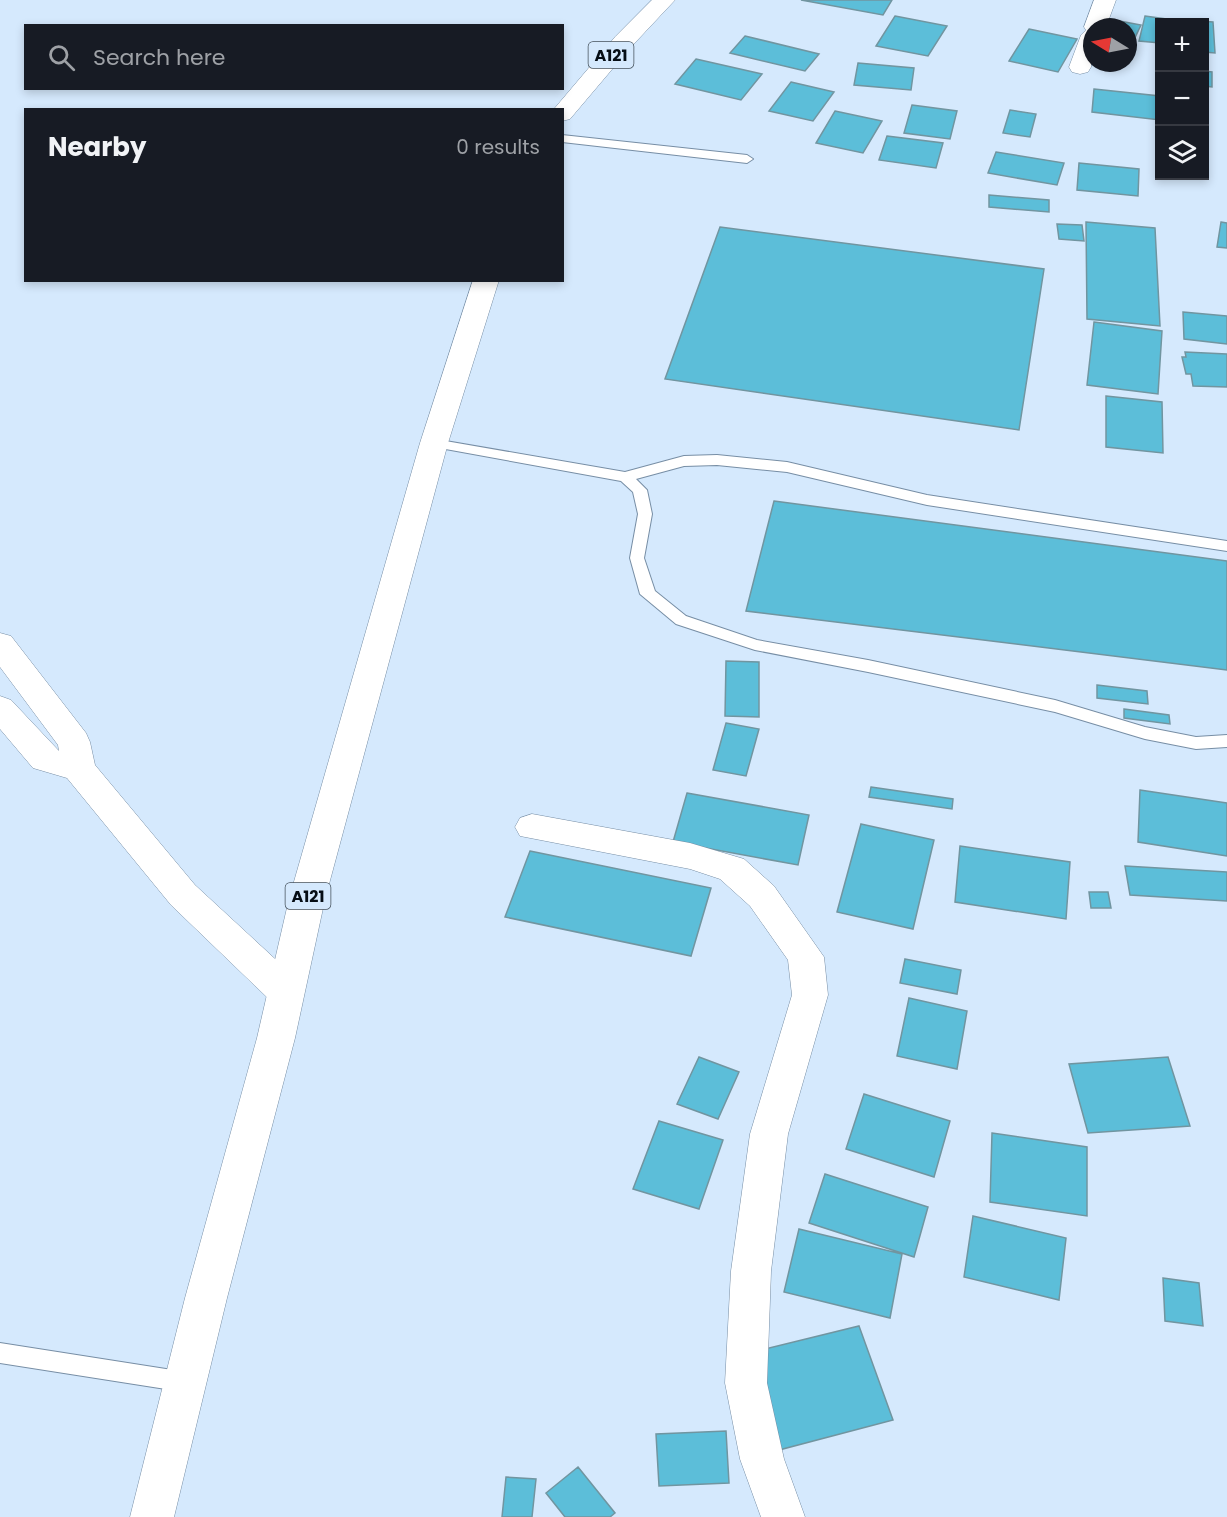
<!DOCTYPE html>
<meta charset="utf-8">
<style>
:root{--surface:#171b24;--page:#242831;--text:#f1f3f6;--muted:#9ea1a6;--line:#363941}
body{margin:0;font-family:Poppins,sans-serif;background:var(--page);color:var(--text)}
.controls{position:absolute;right:18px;top:18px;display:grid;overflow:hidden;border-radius:0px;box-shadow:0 3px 9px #0003}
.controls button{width:54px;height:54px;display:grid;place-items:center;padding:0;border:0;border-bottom:2px solid var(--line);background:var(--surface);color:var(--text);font:30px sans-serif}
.compass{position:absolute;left:1083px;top:18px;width:54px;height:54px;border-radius:50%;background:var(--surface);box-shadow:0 3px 9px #0003;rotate:280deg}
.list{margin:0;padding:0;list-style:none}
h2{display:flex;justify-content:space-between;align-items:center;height:78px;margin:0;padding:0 24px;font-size:26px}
h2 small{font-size:20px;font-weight:400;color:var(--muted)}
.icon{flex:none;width:33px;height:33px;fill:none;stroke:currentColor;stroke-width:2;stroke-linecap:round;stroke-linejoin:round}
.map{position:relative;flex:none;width:1227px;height:1517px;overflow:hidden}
.search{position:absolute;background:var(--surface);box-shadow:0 3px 9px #0003;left:24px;top:24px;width:540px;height:66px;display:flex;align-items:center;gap:15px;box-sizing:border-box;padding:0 21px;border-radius:0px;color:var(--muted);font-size:22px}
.panel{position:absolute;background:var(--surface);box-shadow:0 3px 9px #0003;left:24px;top:108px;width:540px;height:174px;border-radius:0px}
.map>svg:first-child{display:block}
</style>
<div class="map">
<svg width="1227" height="1517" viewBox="0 0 1227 1517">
<rect width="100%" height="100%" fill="#d5e9fd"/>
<path fill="#5cbed9" stroke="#7195a0" stroke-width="1.5" d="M801,0H892L883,15Z
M895,16L947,26L928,56L876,46Z
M1145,16L1166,19V22H1160V43L1139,41Z
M1109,19L1141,25L1130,48H1128V27H1105Z
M1172,19L1213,22L1215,53L1204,52V22H1172Z
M1029,29L1077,39L1058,72L1009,61Z
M745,36L819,54L805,71L730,53Z
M696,59L762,74L741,100L675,84Z
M858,63L914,68L911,90L854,85Z
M1204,71L1212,72V87L1204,86Z
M791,82L834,92L813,121L769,111Z
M1094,89L1160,96V120L1092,112Z
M912,105L957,111L950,139L904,133Z
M1010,110L1036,114L1030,137L1003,133Z
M835,111L882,121L863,153L816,143Z
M887,136L943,143L936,168L879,160Z
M996,152L1064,163L1057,185L988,173Z
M1079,163L1139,169L1138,196L1077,190Z
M989,195L1049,200V212L989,207Z
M1086,222L1155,228L1160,326L1087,319Z
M1221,222L1227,223V248L1217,247Z
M1057,224L1082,225L1084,241L1059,239Z
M720,227L1044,269L1019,430L665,379Z
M1183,312L1227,316V344L1184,339Z
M1094,322L1162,331L1158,394L1087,385Z
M1185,352L1227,354V387L1193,386L1191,374H1186L1182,357H1186Z
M1106,396L1162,402L1163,453L1106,447Z
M774,501L1227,561V670L746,611Z
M726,661L759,662V717L725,716Z
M1097,685L1147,691L1148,704L1097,698Z
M1124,709L1169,715L1170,724L1124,718Z
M726,723L759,729L746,776L713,770Z
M871,787L953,799L952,809L869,797Z
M1140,790L1227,803V856L1138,842Z
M687,793L809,815L798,865L673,842Z
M861,824L934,840L913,929L837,912Z
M960,846L1070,862L1066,919L955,902Z
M530,851L711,888L691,956L505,917Z
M1125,866L1227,872V901L1130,895Z
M1089,892H1108L1111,908H1091Z
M905,959L961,970L957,994L900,983Z
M909,998L967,1011L957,1069L897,1056Z
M699,1057L739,1072L718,1119L677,1104Z
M1168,1057L1190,1126L1088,1133L1069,1064Z
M864,1094L950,1121L934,1177L846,1149Z
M659,1121L723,1140L699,1209L633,1189Z
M992,1133L1087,1147V1216L990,1202Z
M825,1174L928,1207L914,1257L809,1223Z
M973,1216L1066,1238L1059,1300L964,1277Z
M799,1229L902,1254L890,1318L784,1292Z
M1163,1278L1199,1283L1203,1326L1165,1321Z
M859,1326L893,1420L779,1450L749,1353Z
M726,1431L729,1483L659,1486L656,1434Z
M578,1467L615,1513L610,1517H565L546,1493Z
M506,1477L536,1479L532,1517H502Z"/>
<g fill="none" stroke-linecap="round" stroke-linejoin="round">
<g stroke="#778ea5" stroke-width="2">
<path id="service" d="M562,135L747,155L753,159L747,163L562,142Z
M434,439L625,472L684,456L717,455L787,462L927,495L1227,541V551L927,505L787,472L717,465L684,466L636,479L647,490L652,514L644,558L655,591L686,616L757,640L868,660L1055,700L1145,727L1196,737L1227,735V747L1196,749L1145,739L1055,712L868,672L755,650L676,624L640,594L630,558L638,514L633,492L621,481L429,446L427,443L429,440Z
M0,1343L185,1372L193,1375L196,1382L193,1389L185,1392L0,1363Z"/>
</g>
<g stroke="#778ea5" stroke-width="1">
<path id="minor" d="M1094,0H1116L1106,27H1092L1091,67L1088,72L1080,74L1072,72L1069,67L1081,35L1086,30L1084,27Z
M532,814L690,843L744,859L774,886L824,957L828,995L788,1134L771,1271L767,1383L784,1459L805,1517H761L740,1459L725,1383L731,1271L750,1134L792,995L788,960L750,906L720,879L690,869L520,836L515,827L520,818Z"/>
</g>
<g stroke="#778ea5" stroke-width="1">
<path id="secondary" d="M0,633L11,636L86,733L90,742L95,765L195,885L299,981L304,992L299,1003L286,1007L273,1003L171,905L67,778L33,768L0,729V696L11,700L59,751L58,745L0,667Z"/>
</g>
<g stroke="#778ea5" stroke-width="1">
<path id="primary" d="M652,0H675L631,47L570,119L562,121V110L554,109L615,37Z
M473,280H499L448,443L325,899L295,1038L227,1298L174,1517H130L185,1298L257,1038L289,899L420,443Z"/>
</g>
<use href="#service" fill="#fff" fill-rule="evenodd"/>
<use href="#minor" fill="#fff" fill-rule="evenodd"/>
<use href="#secondary" fill="#fff" fill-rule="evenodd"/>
<use href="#primary" fill="#fff" fill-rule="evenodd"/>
</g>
<g text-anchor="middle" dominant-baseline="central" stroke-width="6" stroke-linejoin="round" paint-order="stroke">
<g fill="#d5e9fd" stroke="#44505b" stroke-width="1.5">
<rect x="588.5" y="42" width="45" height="26" rx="4.5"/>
<rect x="285.5" y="883" width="45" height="26" rx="4.5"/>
</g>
<g font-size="16" font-weight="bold" fill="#060e16">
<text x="611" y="55">A121</text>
<text x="308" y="896">A121</text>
</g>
</g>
</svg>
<div class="controls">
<button>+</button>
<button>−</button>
<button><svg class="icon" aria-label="layers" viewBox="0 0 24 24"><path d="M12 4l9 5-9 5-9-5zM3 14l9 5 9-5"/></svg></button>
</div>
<svg class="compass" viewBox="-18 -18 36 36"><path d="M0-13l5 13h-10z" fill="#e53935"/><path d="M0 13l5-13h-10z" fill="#9ea1a6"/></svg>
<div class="search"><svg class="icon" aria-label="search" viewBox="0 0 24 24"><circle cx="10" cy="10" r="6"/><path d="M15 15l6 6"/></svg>Search here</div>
<section class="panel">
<h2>Nearby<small>0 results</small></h2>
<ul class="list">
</ul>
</section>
</div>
